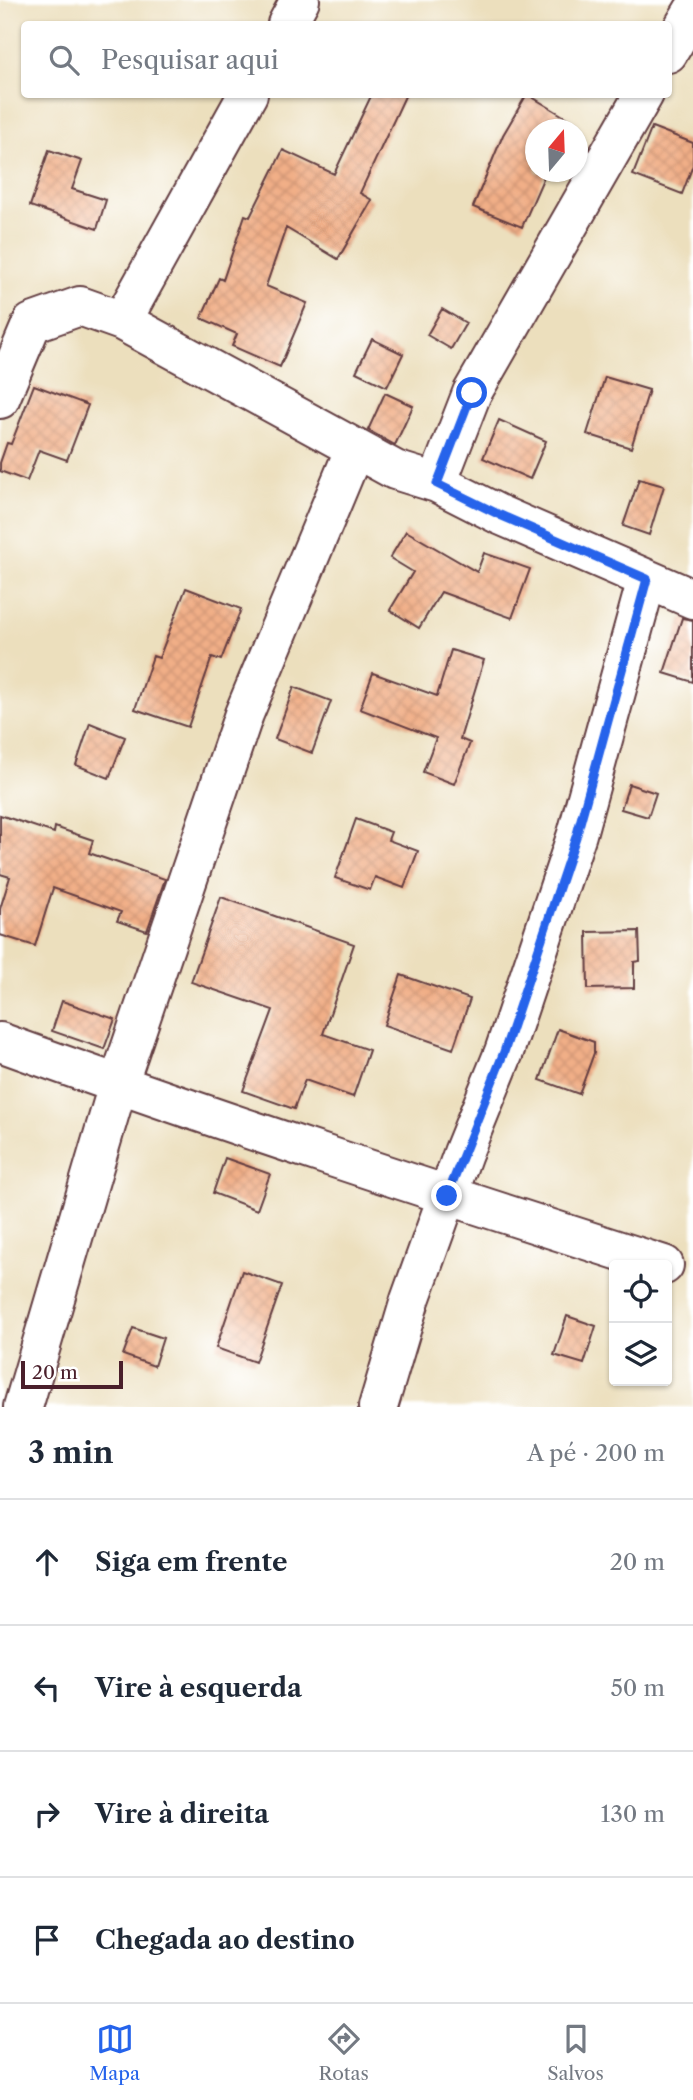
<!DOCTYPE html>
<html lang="pt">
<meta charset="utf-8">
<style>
:root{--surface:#fff;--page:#f2f2f3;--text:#1f2937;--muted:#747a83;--line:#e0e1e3;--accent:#2563eb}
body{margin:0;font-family:"Libre Caslon Text",serif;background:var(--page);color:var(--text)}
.controls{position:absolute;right:21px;bottom:21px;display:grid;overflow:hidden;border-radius:7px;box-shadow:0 2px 5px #0004}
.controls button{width:63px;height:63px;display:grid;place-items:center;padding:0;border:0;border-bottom:2px solid var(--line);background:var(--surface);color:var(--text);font:35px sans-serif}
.compass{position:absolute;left:525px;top:119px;width:63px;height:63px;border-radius:50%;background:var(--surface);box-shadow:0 2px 5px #0004;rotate:19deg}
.scale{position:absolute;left:21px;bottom:18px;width:102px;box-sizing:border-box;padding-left:7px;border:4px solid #4a1f2b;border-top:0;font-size:19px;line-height:24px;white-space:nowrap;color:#4a1f2b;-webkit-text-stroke:5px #fff;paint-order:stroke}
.stop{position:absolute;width:21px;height:21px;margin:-16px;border:5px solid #2563eb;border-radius:50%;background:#fff}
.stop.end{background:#2563eb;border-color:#fff;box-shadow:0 2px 7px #0008}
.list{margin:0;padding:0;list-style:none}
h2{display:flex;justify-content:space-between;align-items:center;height:91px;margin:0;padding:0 28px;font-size:30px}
h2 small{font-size:23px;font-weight:400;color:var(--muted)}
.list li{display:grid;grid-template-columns:46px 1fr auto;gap:21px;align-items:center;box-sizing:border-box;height:126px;padding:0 28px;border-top:2px solid var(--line)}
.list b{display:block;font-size:26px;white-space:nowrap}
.list em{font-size:23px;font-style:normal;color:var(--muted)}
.icon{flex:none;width:38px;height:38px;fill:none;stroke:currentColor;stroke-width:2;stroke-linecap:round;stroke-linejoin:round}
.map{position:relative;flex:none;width:693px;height:1407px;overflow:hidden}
.search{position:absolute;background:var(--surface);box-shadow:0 2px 5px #0004;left:21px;right:21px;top:21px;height:77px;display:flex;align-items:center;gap:18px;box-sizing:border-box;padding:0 24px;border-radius:7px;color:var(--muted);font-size:26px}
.sheet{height:595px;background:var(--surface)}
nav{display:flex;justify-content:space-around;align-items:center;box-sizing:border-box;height:98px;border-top:2px solid var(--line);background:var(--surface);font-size:19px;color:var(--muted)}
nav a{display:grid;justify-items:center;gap:4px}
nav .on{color:var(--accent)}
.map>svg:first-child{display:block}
</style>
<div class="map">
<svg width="693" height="1407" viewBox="0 0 693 1407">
<defs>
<pattern id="building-cross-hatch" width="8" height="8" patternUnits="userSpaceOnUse" patternTransform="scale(1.75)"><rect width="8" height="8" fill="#f1af87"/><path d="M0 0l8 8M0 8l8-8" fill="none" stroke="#d09675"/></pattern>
</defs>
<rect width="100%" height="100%" fill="#fff"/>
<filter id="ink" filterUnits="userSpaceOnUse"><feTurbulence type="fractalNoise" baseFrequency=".0143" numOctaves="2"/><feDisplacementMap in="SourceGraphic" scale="14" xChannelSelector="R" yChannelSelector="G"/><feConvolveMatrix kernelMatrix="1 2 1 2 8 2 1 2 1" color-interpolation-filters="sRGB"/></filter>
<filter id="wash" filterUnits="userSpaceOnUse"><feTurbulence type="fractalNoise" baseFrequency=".00686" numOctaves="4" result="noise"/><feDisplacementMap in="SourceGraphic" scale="28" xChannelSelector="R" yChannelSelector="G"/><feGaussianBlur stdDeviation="1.57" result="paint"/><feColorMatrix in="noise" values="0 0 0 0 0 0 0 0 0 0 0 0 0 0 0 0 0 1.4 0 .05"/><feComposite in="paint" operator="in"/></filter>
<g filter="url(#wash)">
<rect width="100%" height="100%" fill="#ecdfbd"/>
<g id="blocks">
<path fill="url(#building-cross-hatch)" d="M372,94H406L360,193L372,200L338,259L286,228L266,286L307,303L280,367L232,346L237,334L201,318L219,278L223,280L245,215L250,217L283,150L334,174Z
M527,94L575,123V130H536V172H546L522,227L473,207L503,135Z
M652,127L693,143V165L682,194L633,175Z
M49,150L82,161L72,189L106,200L97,229L30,206Z
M442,309L466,323L451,349L427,335Z
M372,339L403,354L387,387L356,372Z
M605,377L649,390L631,448L587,434Z
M34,385L88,405L67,460L39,450L27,481L0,471V463L7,443L11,444Z
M385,393L413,406L395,445L368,430Z
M499,420L546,441L530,479L483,458Z
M639,479L664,486L649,535L623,526Z
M406,531L477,572L484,553L530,569L512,618L441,592L419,628L390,610L413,572L390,558Z
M186,588L241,609L221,660L212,657L188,727L135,709L153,656L159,658Z
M682,618L693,620V682L664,673Z
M451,650L484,660L460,739L470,743L454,784L423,772L436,738L360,709L373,673L437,696Z
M294,687L331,701L312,753L275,739Z
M90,723L125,737L109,778L76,765Z
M629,784L656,793L648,817L621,809Z
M0,815L54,833L55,827L93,840L89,853L165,879L147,931L117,921L121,912L53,888L35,946L0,935V909L10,877L0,874Z
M356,819L391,832L388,840L418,851L404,888L375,877L370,890L335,878Z
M221,897L354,944L323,1034L369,1050L353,1097L305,1080L294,1109L243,1091L273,1010L191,982Z
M639,931L640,961L634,962V988L588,989L587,932Z
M401,975L470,999L453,1049L384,1025Z
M62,1001L115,1019L104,1049L52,1031Z
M558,1029L594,1042V1053L579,1094L540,1080Z
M225,1158L270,1174L257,1210L213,1193Z
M242,1271L282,1285L255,1362L216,1348Z
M567,1316L596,1326L584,1364L554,1355Z
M133,1328L163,1338L154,1366L123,1355Z"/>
</g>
</g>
<g filter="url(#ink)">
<use href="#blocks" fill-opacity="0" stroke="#623c41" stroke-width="2"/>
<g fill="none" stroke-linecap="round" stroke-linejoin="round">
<g stroke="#623c41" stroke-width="42">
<path id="minor" d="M287,24L300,0
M668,53L693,11
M122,321L248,94
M0,399L32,323L80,306L122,321L395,470L437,483L500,515L693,599
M437,483L472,393L644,94
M0,1042C220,1122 442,1194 664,1265
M23,1407L118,1085L244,714L355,448
M378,1407L410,1300L463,1153L504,1052L577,834L647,579"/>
</g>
<use href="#minor" stroke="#fff" stroke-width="38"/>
</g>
</g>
<g fill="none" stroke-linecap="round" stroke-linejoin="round" filter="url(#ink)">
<path stroke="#2563eb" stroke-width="9" d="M447,1196L504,1052L577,834L647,579L500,515L437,484L472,393"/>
</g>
</svg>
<div class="controls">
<button><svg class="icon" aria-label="locate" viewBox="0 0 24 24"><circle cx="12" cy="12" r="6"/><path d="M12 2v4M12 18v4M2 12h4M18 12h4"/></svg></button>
<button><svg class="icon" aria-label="layers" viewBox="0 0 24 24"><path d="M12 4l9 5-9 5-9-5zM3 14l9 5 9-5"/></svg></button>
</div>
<svg class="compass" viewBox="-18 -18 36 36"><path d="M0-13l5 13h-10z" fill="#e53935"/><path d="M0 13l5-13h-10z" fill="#747a83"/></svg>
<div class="scale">20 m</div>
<div class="stop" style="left:472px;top:393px"></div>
<div class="stop end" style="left:447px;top:1196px"></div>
<div class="search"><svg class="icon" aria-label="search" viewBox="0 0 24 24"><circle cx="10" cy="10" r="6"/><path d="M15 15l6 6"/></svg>Pesquisar aqui</div>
</div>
<section class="sheet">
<h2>3 min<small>A pé · 200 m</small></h2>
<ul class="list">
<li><svg class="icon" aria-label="ahead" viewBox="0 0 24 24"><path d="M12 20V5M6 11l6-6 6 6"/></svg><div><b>Siga em frente</b></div><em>20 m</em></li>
<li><svg class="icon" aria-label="left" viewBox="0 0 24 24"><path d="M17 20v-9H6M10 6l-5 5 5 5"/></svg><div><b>Vire à esquerda</b></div><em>50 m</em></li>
<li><svg class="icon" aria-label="right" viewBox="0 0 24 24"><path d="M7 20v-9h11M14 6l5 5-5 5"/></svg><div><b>Vire à direita</b></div><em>130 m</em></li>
<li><svg class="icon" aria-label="arrive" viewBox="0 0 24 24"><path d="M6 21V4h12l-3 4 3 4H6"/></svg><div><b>Chegada ao destino</b></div></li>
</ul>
</section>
<nav>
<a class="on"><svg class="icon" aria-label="map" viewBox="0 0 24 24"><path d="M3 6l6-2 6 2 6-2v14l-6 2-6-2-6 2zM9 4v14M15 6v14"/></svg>Mapa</a>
<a><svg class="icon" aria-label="directions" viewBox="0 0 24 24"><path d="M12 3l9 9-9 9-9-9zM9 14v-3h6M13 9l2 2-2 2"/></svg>Rotas</a>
<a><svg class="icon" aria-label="saved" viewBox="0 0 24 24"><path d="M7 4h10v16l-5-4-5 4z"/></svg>Salvos</a>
</nav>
